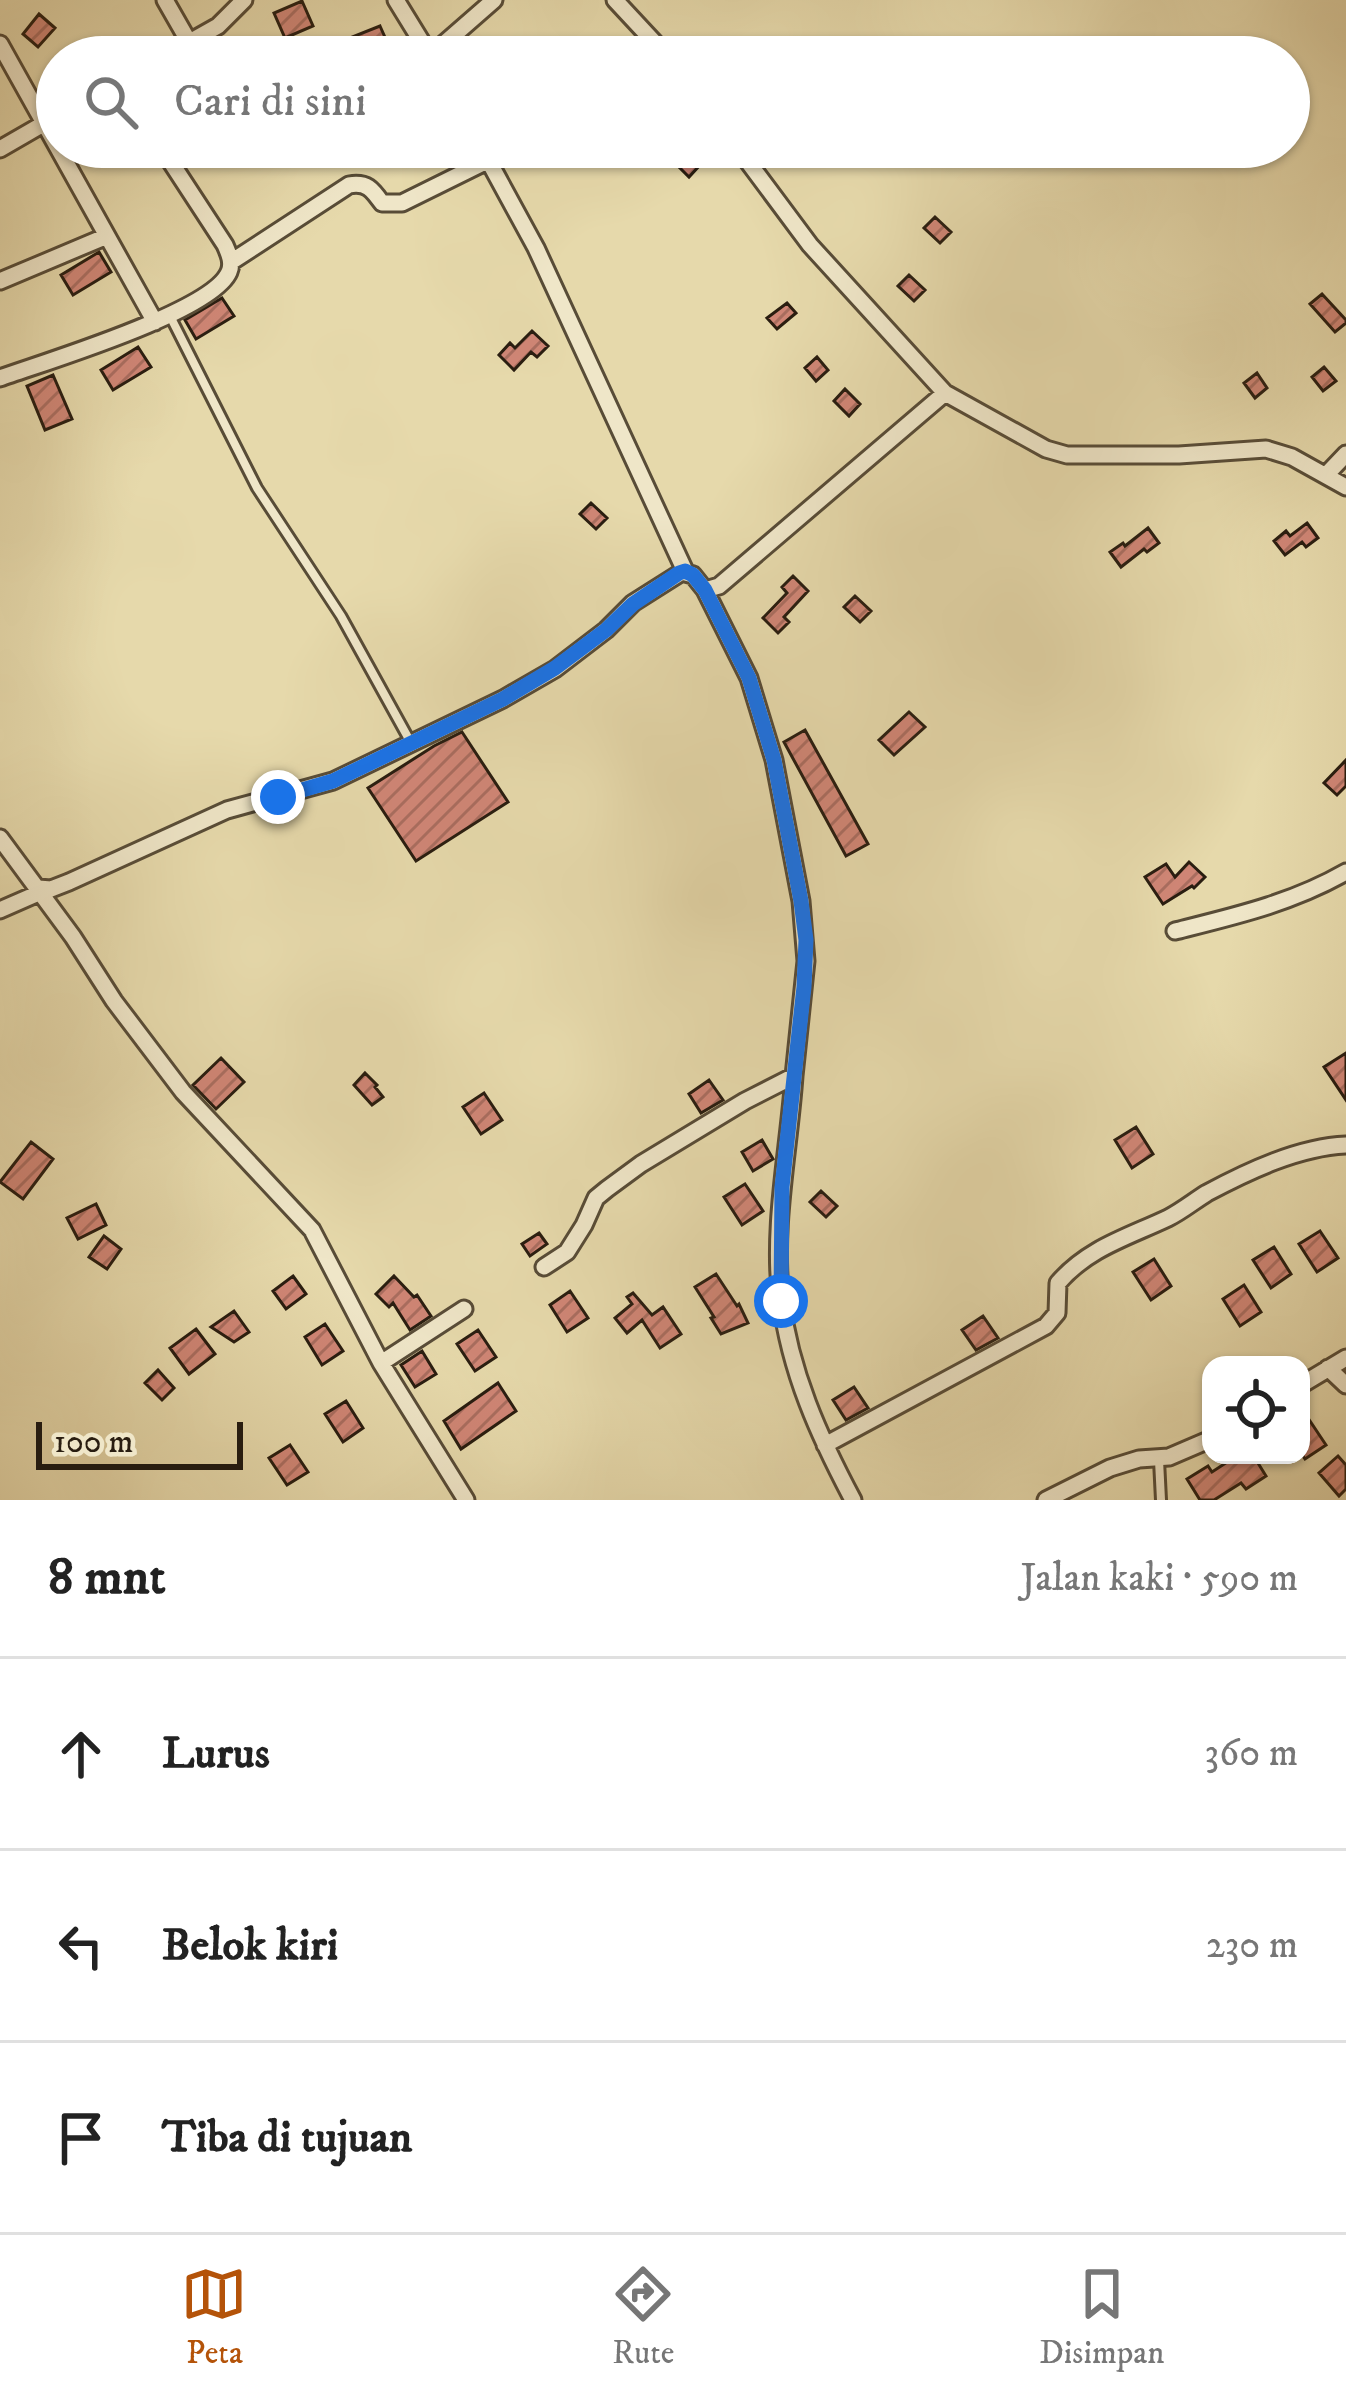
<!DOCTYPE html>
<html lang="id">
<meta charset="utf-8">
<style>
:root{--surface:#fff;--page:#f2f2f2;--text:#222;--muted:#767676;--line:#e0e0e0;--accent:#b45309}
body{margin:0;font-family:"IM FELL DW Pica",serif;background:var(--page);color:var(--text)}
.controls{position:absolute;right:36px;bottom:36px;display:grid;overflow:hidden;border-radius:24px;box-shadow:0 3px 9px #0004}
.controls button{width:108px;height:108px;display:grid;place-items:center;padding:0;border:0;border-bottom:3px solid var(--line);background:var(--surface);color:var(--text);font:60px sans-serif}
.scale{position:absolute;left:36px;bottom:30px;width:207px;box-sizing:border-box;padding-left:12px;border:6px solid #291d10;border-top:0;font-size:33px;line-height:42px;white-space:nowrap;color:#291d10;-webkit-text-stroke:9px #efe6c8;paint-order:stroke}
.stop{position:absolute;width:36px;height:36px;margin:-27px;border:9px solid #1a73e8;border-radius:50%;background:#fff}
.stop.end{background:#1a73e8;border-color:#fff;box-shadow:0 3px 12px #0008}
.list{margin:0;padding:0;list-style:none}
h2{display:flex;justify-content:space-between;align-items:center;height:156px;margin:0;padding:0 48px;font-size:51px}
h2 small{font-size:39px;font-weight:400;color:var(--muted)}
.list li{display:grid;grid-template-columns:78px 1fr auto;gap:36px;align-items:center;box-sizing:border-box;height:192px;padding:0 48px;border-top:3px solid var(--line)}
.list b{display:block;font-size:45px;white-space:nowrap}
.list em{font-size:39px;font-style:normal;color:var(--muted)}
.icon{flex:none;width:66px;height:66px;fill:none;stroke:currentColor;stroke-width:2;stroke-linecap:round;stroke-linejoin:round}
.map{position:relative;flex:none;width:1346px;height:1500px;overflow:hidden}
.search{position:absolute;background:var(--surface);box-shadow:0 3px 9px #0004;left:36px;right:36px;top:36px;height:132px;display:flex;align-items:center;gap:30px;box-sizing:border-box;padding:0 42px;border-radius:66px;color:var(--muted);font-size:45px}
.sheet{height:732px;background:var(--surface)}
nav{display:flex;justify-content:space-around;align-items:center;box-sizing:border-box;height:168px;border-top:3px solid var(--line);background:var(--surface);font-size:33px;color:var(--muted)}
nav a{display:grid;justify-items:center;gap:6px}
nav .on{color:var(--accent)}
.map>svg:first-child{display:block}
</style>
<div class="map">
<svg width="1346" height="1500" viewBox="0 0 1346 1500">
<defs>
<pattern id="building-hatch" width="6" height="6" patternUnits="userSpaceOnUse" patternTransform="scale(3)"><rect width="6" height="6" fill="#d08676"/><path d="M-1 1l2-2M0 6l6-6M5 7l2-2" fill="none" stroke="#a96d5f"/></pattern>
</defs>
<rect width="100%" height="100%" fill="#e6d9ab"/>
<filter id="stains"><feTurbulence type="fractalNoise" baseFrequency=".00167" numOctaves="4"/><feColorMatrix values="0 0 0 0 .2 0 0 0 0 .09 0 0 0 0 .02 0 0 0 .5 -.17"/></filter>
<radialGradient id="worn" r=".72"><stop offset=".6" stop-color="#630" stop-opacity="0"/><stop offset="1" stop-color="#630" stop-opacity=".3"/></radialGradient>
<path fill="url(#building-hatch)" stroke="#291d10" stroke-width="3" d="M302,1L313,26L285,38L274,13Z
M39,14L55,28L38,47L23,34Z
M380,26L391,51L376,57H360L352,37Z
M684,150L700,165L689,177L673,161Z
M935,217L951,232L940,243L924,228Z
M99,252L111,272L73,295L61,275Z
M909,275L925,290L914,301L898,286Z
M1322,294L1346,320V323L1335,332L1310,304Z
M222,298L234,316L196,339L185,320Z
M787,303L796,313L777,329L767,318Z
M532,331L548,346L537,357L531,352L514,370L499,355L510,343L515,348Z
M138,347L151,367L113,390L101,370Z
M817,357L828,370L816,381L805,368Z
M1324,367L1336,381L1323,391L1312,377Z
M1257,373L1267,388L1255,398L1244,383Z
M53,375L72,419L45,430L27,386Z
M845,389L860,404L849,416L834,401Z
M591,503L607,518L596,529L580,514Z
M1307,523L1318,538L1306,547L1302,542L1285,555L1274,541L1286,531L1290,536Z
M1148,528L1159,543L1147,552L1144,549L1121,567L1110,552L1123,543L1125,546Z
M793,576L808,591L784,617L789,622L778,633L763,618L787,593L782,587Z
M855,596L871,611L860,622L844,607Z
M909,712L925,727L894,755L879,740Z
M805,730L868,844L846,856L784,742Z
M462,732L508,802L416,861L368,788L434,746Z
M1346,760V786L1337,795L1324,783Z
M1189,862L1205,877L1194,888L1192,886L1163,904L1145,877L1166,864L1175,877Z
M1346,1053V1100L1324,1067Z
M221,1058L244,1082L216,1109L193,1085Z
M365,1073L377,1085L375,1087L383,1097L372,1105L354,1085Z
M709,1080L723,1100L701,1113L689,1094Z
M484,1093L502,1120L481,1134L463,1107Z
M1136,1127L1153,1154L1132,1168L1115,1140Z
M762,1140L773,1159L753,1171L742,1152Z
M31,1142L53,1159L23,1199L0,1182Z
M745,1184L763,1211L742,1225L724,1197Z
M821,1191L837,1206L826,1217L810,1202Z
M96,1204L106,1225L78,1239L67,1218Z
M1320,1231L1338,1258L1317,1272L1299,1244Z
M539,1233L547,1244L530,1256L522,1244Z
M104,1236L121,1249L107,1269L89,1257Z
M1274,1247L1291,1274L1271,1288L1253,1260Z
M1154,1259L1171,1286L1151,1300L1133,1272Z
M716,1274L737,1306L739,1304L748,1323L721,1334L711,1318L714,1317L695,1287Z
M293,1276L306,1294L286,1309L273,1291Z
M394,1276L414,1297L417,1295L431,1316L410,1330L393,1303L389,1307L376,1294Z
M1244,1285L1261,1312L1240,1326L1223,1299Z
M570,1291L588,1318L567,1332L550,1305Z
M633,1293L652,1315L663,1307L681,1334L660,1348L642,1320L627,1333L615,1318L632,1304L627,1297Z
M234,1311L249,1332L234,1342L211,1327Z
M983,1316L998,1338L976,1350L962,1330Z
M325,1324L343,1351L322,1365L305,1337Z
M196,1329L215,1354L189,1374L170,1348Z
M478,1330L496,1357L475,1371L457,1344Z
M422,1351L436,1374L415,1387L401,1365Z
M158,1370L174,1388L162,1400L145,1383Z
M498,1383L516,1411L461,1449L444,1421Z
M854,1387L868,1408L846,1420L833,1400Z
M346,1401L363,1428L343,1442L325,1414Z
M1308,1418L1326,1445L1305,1459L1301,1453V1423Z
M290,1445L308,1472L287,1485L269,1458Z
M1238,1455H1253L1266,1476L1246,1489L1241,1483L1214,1500H1200L1187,1479L1208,1466L1212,1472Z
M1338,1456L1346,1465V1489L1339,1496L1319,1473Z"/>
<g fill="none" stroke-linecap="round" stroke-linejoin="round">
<g stroke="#584c37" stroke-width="14">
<path id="lane" d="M170,316L257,488L341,616L410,741
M1159,1460L1161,1500"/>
</g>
<g stroke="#584c37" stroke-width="21">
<path id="street" d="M165,0L189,42
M396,0L431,57
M615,0L668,57
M0,44L155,322
M430,56L494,0
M163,57L218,26L244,0
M481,147L536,248L685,571
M737,147L810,245L945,393
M0,149L57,116
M231,262L349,185C367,182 372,189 382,203H402L489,160
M0,281L107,236
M0,378C44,362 212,312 229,272C233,263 229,254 225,245L161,147
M1326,475L1346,454
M0,838L73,937L114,1001L183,1092L312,1230L381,1363L466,1500
M38,888L51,889L69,882L227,810L333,781L503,699L555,669L606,630L633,603L682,572L693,575L705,590L719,586L945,393L1046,449L1067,455H1179L1266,449L1292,457L1346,487
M0,910L41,892
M1175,931C1235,916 1292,903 1346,872
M794,1076C789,1150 772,1226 781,1299C790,1372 819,1436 853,1500
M544,1267L567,1252L584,1225L596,1198L607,1189L641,1164L745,1101L794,1076L806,961L801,901L774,760L749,678L705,590
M381,1363L464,1309
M1328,1368L1346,1385
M1301,1385L1346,1358
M825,1445L1046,1326L1057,1313L1058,1283C1088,1248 1128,1237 1168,1218C1182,1211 1194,1201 1207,1193C1248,1171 1299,1147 1346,1145
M1046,1500L1110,1468L1139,1459L1169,1457L1211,1439"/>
</g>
<use href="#lane" stroke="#efe6c8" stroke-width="8"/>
<use href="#street" stroke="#efe6c8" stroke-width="15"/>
</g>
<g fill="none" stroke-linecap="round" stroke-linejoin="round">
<path stroke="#1a73e8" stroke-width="15" d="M278,797L333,781L503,699L555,668L606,630L633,604L679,573L685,571L693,575L705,590L749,678L774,760L801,901L806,940L804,987L782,1187L781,1301"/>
</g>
<rect width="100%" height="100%" filter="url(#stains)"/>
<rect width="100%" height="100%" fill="url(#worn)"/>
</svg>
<div class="controls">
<button><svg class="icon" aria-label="locate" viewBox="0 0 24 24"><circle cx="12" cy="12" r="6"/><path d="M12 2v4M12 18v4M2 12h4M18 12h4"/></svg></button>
</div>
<div class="scale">100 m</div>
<div class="stop" style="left:781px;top:1301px"></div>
<div class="stop end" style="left:278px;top:797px"></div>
<div class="search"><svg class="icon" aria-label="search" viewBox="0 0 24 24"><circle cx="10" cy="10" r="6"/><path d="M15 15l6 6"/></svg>Cari di sini</div>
</div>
<section class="sheet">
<h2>8 mnt<small>Jalan kaki · 590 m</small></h2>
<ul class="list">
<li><svg class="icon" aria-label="ahead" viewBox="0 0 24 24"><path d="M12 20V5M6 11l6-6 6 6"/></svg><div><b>Lurus</b></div><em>360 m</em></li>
<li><svg class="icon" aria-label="left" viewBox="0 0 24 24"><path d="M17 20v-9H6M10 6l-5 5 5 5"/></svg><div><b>Belok kiri</b></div><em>230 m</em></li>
<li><svg class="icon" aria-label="arrive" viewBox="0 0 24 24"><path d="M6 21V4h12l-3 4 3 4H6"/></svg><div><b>Tiba di tujuan</b></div></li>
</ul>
</section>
<nav>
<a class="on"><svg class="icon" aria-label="map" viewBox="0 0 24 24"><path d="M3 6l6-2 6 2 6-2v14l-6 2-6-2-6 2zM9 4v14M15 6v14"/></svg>Peta</a>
<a><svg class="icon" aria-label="directions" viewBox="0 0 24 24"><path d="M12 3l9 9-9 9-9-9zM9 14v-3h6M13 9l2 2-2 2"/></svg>Rute</a>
<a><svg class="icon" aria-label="saved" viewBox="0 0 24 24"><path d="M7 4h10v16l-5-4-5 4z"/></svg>Disimpan</a>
</nav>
